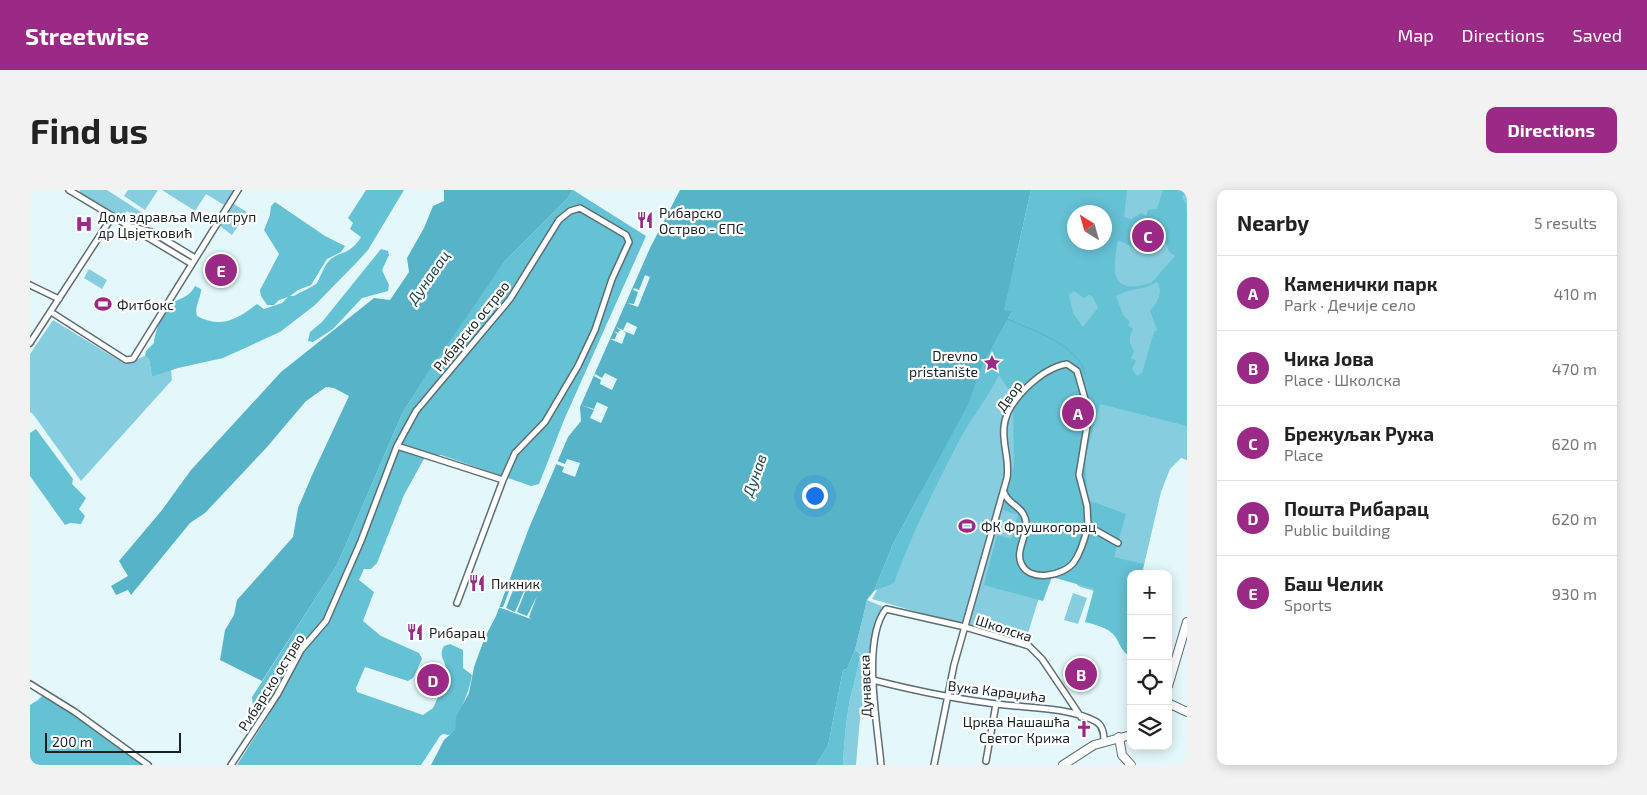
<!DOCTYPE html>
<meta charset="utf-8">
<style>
:root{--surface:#fff;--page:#f2f2f2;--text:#222;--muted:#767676;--line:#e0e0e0;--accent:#9b2986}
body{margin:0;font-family:"Exo 2",sans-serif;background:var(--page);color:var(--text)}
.controls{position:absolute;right:15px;bottom:15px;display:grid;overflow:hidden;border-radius:10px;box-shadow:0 2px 12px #0003}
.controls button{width:45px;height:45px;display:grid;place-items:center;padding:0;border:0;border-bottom:1px solid var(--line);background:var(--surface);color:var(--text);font:25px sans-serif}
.compass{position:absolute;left:1037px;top:15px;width:45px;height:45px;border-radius:50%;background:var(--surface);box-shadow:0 2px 12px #0003;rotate:323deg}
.scale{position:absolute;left:15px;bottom:12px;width:136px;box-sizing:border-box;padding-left:5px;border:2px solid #192122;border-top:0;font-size:14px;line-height:18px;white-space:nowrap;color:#192122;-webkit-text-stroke:4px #fff;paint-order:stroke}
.you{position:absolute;left:784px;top:305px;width:18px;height:18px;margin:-12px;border:4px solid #fff;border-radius:50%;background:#1a73e8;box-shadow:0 0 0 8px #1a73e833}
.badge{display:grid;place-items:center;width:32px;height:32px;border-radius:50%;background:var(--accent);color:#fff;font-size:16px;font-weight:700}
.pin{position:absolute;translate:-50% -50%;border:2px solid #fff;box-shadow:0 1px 5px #0006}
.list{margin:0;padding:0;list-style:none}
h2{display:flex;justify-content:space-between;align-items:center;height:65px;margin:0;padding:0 20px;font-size:21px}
h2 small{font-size:16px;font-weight:400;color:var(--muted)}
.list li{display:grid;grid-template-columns:32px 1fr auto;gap:15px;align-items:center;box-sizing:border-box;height:75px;padding:0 20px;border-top:1px solid var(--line)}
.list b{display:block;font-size:19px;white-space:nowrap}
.list p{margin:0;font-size:16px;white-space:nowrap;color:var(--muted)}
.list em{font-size:16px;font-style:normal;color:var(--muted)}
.icon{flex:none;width:28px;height:28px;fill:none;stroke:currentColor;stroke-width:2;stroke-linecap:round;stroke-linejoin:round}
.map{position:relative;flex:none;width:1157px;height:575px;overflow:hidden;border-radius:10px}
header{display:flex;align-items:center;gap:30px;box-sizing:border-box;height:70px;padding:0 25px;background:var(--accent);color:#fff}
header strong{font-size:24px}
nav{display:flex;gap:28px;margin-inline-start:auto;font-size:18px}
.intro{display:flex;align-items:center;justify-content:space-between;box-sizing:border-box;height:120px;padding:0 30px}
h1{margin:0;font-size:35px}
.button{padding:12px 22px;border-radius:10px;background:var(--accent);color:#fff;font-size:18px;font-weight:700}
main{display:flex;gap:30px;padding:0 30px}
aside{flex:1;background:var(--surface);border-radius:10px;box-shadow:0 2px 12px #0003}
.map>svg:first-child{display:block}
</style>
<header>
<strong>Streetwise</strong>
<nav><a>Map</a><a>Directions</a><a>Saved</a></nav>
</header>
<div class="intro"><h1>Find us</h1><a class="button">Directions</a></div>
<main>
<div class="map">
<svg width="1157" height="575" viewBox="0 0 1157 575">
<rect width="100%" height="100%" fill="#e4f8fc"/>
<path fill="#86cedf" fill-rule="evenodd" d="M50,0H77L122,29L118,33L97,21L93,26L98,29L96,32L49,3Z
M98,0H128L115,20L94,6Z
M132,0H204L194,15L176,4L165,21Z
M1015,0H1157V270L1151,268L1140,279L1131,302L1112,384H1101L1067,402L1048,396L1042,384L1015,388L995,453L842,409L857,383ZM1044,22H1074V52H1044Z
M204,14L217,22L202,45L190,36Z
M59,79L77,90L72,99L54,88Z
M23,130L95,174L115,166L119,169L122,187L141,180L142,190L51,291L3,224L0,222V164Z
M1043,403L1057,408L1048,434L1034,430Z
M837,410L854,417C842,444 843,478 842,507L831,517L826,575H813C814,553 816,531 820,509C824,494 828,480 830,464L825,460Z"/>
<path fill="#65c1d4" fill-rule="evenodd" d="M336,0H374L338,60L328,71L285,115L250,142L193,168L148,178L122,187L119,169L115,166L116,161L124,153C125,140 134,116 148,110C155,107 161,104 165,96L171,99C171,109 164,116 167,126C191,139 208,129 227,114L234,119L252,113L258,107L249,110L244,115H237L231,106L230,100L249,64L234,40L240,25L241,16L245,12L295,46L315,56L311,62L297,69L281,95L268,100L260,106H264C270,102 283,97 287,93C291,86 293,78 298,72C308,60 319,67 331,47L320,39L323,33L318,28Z
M543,0L616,46L534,230L509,294L501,296L411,265H396L374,305L347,373L341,379H334L329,390L344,402L333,431L351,446L389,463L392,469L383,488L378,491L335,477L326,498L327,502L393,525C396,523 400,520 403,518C406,514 417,484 416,479C415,469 408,467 414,456L420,454L433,460V478L442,485C439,505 428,521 425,541L419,545L413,544L410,546L391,575H207L240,523L223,517L222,507L307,375L373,222L419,149L475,71L537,9Z
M1001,0H1097L1094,27L1101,29L1111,23L1116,26L1118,20L1127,19L1133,0H1157L1152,7L1156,14L1157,23V236L1070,214L1055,268L1058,310L1096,324L1084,367L1114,374L1111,384H1101V467C1091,462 1090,453 1084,445C1078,438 1064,434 1055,432L1064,399L1022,387L1013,411L954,395L967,345L981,349L988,325L973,320L984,275L983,206L969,185C958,207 943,226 931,247C906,295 882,343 864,393L844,401L863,354L938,215L952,176L982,122L974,120ZM1044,22H1074V52H1044ZM1088,50L1105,58L1109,54H1118L1126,63L1135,51L1139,62L1145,66L1121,93C1078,106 1083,80 1088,50ZM1127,92C1134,103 1127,112 1120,121L1127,140L1124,142L1112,183L1107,186L1102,179L1106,171L1101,168L1104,161C1098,152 1099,148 1103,139L1098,135L1100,132L1093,125L1086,106C1101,97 1113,101 1127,92ZM1044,101L1054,108L1059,105L1063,107L1068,118L1053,137L1043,123L1039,105Z
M351,59L358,61L359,65L352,80L359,95L358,101L332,108L303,139L283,152L278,151L280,142L292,132Z
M6,239L43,289L42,294L56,308L49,319L55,326L51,334L40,333L35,335L0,286V243Z
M825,460L830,464C828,480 824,494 820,509C816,531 814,553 813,575H786L798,556L813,480L817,479Z
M15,503L114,575H0V515L8,510Z"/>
<path fill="#57b3c7" d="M414,0H543L537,9L475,71L401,178L373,222L307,375L232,491L190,470L195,440L204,425L207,410L263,347L268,318L283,283L319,206L304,198L296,197L276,211L237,257L175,323L160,333L101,405L98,400L86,405L81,396L98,386L89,371L132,320L161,280L251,182L344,108L360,110L379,82L377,68L394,38L403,16L414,11Z
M650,0H1001L974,120L982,121L952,176L938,215L863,354L844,401L837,410L825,460L817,479L813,480L798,556L786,575H401L414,550L425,540L426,527L439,503L444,477L455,447L466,426L499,338L538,247L551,231L550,217L620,58Z"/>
<path fill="#e4f8fc" d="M615,85L620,87L608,117L597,113L604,114L608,102L603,100L604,98L609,100Z
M597,132L607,137L604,145L593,141L596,143L592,154L580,149H585L587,144L584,141L588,143L590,140L586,137L593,140Z
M575,183L587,189L582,200L570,194L571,190L564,186L565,184L572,188Z
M567,212L578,217L571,233L560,228L564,220L551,215L564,219Z
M537,269L550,273L545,287L532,282L534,277L526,274L527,271L535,274Z
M477,396L484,398L476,418L485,422L494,401L495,402L487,422L497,426L507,406L499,427L501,429L468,417H473L480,399Z"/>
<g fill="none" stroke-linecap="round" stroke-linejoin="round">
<path stroke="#57b3c7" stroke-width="1" d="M977,129C1000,139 1051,156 1055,184"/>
<g stroke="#5d6e72" stroke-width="8">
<path id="street" d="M39,0L162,74
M103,37L122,42L165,68
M0,95L29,109
M21,122L96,170L103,169L208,0
M0,153L82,27
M367,256L473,290L427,413
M974,302C977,314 992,316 995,328C1000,343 985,359 991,373C999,393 1034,386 1044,372C1051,362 1055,348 1058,336
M843,490C886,501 930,510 975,515C1002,518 1040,518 1065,531C1073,535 1074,543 1074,551
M0,494L45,522L118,575
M956,571L966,514
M201,575L247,505L271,460L296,431L331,351L367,256L386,221L480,109L529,30L540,21L550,18L596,45L599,52L582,89L565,140L548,176L515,232L485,263L473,290
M851,575C848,537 831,450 856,419L935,437L999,456L1012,469L1051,527
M904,575L924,475L977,288C980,270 972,254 974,237C976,211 1012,178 1037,174L1047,181L1057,216L1058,230L1049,285L1057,316L1058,336L1088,353"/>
</g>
<g stroke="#5d6e72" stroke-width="10">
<path id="secondary" d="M1138,496L1157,432
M1138,513L1157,522
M1089,547L1092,565L1101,575
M1033,575L1064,555L1101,545"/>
</g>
<use href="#street" stroke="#fff" stroke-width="5"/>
<use href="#secondary" stroke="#fff" stroke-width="8"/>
</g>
<defs>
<g id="restaurant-bare" transform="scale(1.35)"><path d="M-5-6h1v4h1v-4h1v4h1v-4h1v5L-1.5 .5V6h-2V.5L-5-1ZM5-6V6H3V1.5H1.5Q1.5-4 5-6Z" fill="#9b2986" stroke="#fff" stroke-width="2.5" paint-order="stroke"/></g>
<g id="hospital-bare" transform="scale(1.35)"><path d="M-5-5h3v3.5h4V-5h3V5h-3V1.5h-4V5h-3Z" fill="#9b2986" stroke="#fff" stroke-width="2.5" paint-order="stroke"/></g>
<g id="stadium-bare" transform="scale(1.35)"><path d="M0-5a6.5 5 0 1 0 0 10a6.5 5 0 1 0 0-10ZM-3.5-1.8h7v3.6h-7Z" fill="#9b2986" stroke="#fff" stroke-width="2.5" paint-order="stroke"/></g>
<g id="sight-bare" transform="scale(1.35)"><path d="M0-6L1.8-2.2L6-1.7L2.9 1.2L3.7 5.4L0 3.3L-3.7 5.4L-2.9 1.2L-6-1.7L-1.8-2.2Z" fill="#9b2986" stroke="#fff" stroke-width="2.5" paint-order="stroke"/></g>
<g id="church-bare" transform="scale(1.35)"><path d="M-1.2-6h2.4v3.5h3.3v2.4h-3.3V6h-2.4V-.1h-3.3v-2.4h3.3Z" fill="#9b2986" stroke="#fff" stroke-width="2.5" paint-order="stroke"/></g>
</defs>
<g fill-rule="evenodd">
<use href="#restaurant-bare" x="615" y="30"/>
<use href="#hospital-bare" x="54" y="34"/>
<use href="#stadium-bare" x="73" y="114"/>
<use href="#sight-bare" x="962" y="173"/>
<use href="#stadium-bare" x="937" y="336"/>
<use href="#restaurant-bare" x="447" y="393"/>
<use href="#restaurant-bare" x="385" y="442"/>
<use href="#church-bare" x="1054" y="539"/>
</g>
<g text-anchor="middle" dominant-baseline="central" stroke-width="4.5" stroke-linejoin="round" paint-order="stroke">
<g font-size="14" fill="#192122" stroke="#fff" text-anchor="start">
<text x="629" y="22">Рибарско<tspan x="629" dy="16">Острво - ЕПС</tspan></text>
<text x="68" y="26">Дом здравља Медигруп<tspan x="68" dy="16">др Цвјетковић</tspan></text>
<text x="87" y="114">Фитбокс</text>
<text x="948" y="165" text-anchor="end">Drevno<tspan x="948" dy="16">pristanište</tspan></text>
<text x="951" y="336">ФК Фрушкогорац</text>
<text x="461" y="393">Пикник</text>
<text x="399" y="442">Рибарац</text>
<text x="1040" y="531" text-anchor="end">Црква Нашашћа<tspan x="1040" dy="16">Светог Крижа</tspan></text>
</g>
<g font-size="14" fill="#192122" stroke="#fff">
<text transform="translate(441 136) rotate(-51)">Рибарско острво</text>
<text transform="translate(979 206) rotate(-55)">Двор</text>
<text transform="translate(974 438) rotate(18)">Школска</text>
<text transform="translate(241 492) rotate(-58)">Рибарско острво</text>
<text transform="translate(835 496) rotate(-92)">Дунавска</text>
<text transform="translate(967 501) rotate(7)">Вука Караџића</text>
</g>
<g font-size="15" font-style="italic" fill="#204a53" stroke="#fff">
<text transform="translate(398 87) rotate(-55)">Дунавац</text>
<text transform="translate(724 285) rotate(-70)">Дунав</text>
</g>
</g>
</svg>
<div class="controls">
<button>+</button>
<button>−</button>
<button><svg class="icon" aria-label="locate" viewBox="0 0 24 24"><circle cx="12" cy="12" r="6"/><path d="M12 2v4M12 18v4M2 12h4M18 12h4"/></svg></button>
<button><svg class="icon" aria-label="layers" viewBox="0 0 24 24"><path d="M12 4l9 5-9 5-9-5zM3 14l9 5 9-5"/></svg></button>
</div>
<svg class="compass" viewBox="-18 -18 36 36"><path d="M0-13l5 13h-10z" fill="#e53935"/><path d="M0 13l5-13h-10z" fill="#767676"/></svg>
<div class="scale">200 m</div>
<div class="you"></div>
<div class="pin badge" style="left:1048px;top:223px">A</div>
<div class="pin badge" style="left:1051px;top:484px">B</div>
<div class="pin badge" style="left:1118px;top:46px">C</div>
<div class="pin badge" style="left:403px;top:490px">D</div>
<div class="pin badge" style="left:191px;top:80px">E</div>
</div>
<aside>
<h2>Nearby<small>5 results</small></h2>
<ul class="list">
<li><span class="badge">A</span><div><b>Каменички парк</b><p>Park · Дечије село</p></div><em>410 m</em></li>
<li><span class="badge">B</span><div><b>Чика Јова</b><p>Place · Школска</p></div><em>470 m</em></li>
<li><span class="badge">C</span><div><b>Брежуљак Ружа</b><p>Place</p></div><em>620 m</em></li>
<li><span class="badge">D</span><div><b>Пошта Рибарац</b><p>Public building</p></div><em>620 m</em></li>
<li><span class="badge">E</span><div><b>Баш Челик</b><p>Sports</p></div><em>930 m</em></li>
</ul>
</aside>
</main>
